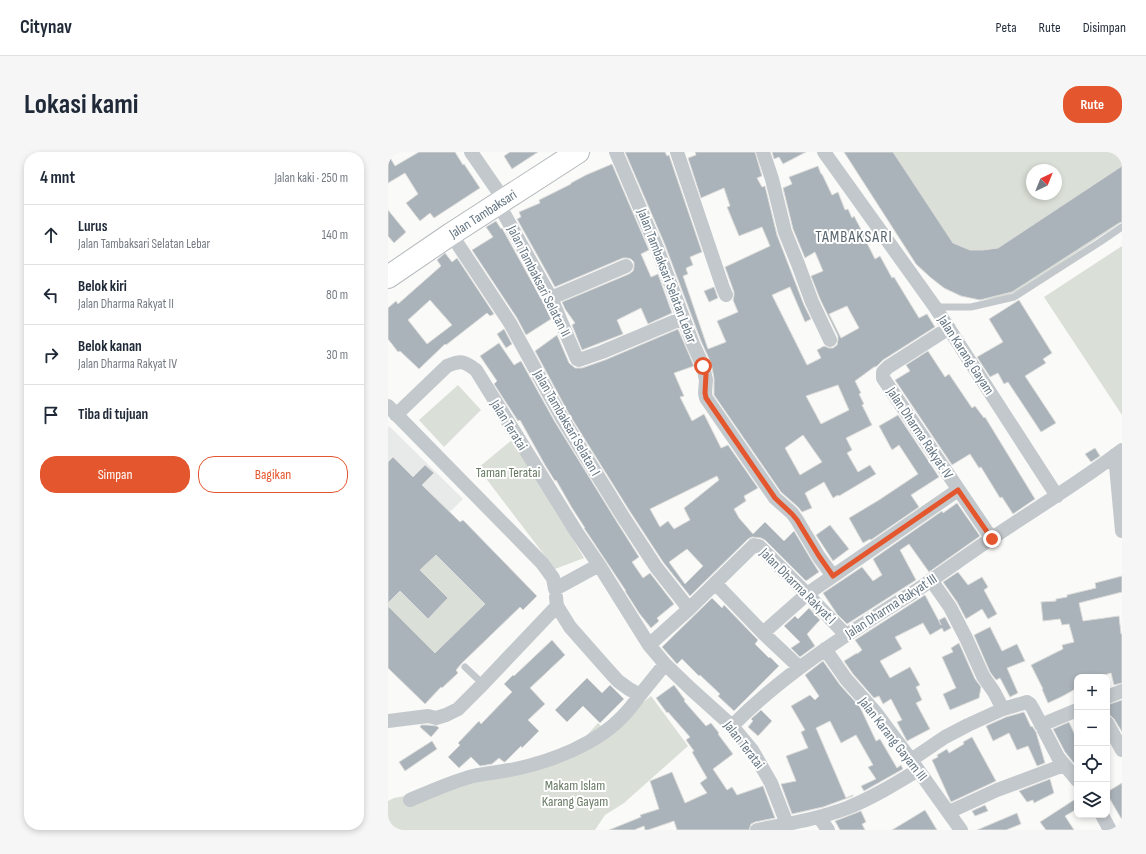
<!DOCTYPE html>
<html lang="id">
<meta charset="utf-8">
<style>
:root{--surface:#fff;--page:#f6f6f7;--text:#1f2937;--muted:#747a83;--line:#e0e1e3;--accent:#e4572e}
body{margin:0;font-family:"Sofia Sans Condensed",sans-serif;background:var(--page);color:var(--text)}
.controls{position:absolute;right:12px;bottom:12px;display:grid;overflow:hidden;border-radius:8px;box-shadow:0 2px 6px #0003}
.controls button{width:36px;height:36px;display:grid;place-items:center;padding:0;border:0;border-bottom:1px solid var(--line);background:var(--surface);color:var(--text);font:20px sans-serif}
.compass{position:absolute;left:638px;top:12px;width:36px;height:36px;border-radius:50%;background:var(--surface);box-shadow:0 2px 6px #0003;rotate:43deg}
.stop{position:absolute;width:12px;height:12px;margin:-9px;border:3px solid #e4572e;border-radius:50%;background:#fff}
.stop.end{background:#e4572e;border-color:#fff;box-shadow:0 1px 4px #0008}
.list{margin:0;padding:0;list-style:none}
h2{display:flex;justify-content:space-between;align-items:center;height:52px;margin:0;padding:0 16px;font-size:17px}
h2 small{font-size:13px;font-weight:400;color:var(--muted)}
.list li{display:grid;grid-template-columns:26px 1fr auto;gap:12px;align-items:center;box-sizing:border-box;height:60px;padding:0 16px;border-top:1px solid var(--line)}
.list b{display:block;font-size:15px;white-space:nowrap}
.list p{margin:0;font-size:13px;white-space:nowrap;color:var(--muted)}
.list em{font-size:13px;font-style:normal;color:var(--muted)}
.actions{display:flex;gap:8px;padding:12px 16px}
.actions a{flex:1;padding:9px 0;border:1px solid var(--accent);border-radius:16px;text-align:center;font-size:14px;color:var(--accent)}
.actions .main{background:var(--accent);color:#fff}
.icon{flex:none;width:22px;height:22px;fill:none;stroke:currentColor;stroke-width:2;stroke-linecap:round;stroke-linejoin:round}
.map{position:relative;flex:none;width:734px;height:678px;overflow:hidden;border-radius:16px}
header{display:flex;align-items:center;gap:24px;box-sizing:border-box;height:56px;padding:0 20px;background:var(--surface);border-bottom:1px solid var(--line)}
header strong{font-size:19px}
nav{display:flex;gap:22px;margin-inline-start:auto;font-size:14px}
.intro{display:flex;align-items:center;justify-content:space-between;box-sizing:border-box;height:96px;padding:0 24px}
h1{margin:0;font-size:28px}
.button{padding:10px 18px;border-radius:16px;background:var(--accent);color:#fff;font-size:14px;font-weight:700}
main{display:flex;gap:24px;padding:0 24px}
aside{flex:1;background:var(--surface);border-radius:16px;box-shadow:0 2px 6px #0003}
.map>svg:first-child{display:block}
</style>
<header>
<strong>Citynav</strong>
<nav><a>Peta</a><a>Rute</a><a>Disimpan</a></nav>
</header>
<div class="intro"><h1>Lokasi kami</h1><a class="button">Rute</a></div>
<main>
<aside>
<h2>4 mnt<small>Jalan kaki · 250 m</small></h2>
<ul class="list">
<li><svg class="icon" aria-label="ahead" viewBox="0 0 24 24"><path d="M12 20V5M6 11l6-6 6 6"/></svg><div><b>Lurus</b><p>Jalan Tambaksari Selatan Lebar</p></div><em>140 m</em></li>
<li><svg class="icon" aria-label="left" viewBox="0 0 24 24"><path d="M17 20v-9H6M10 6l-5 5 5 5"/></svg><div><b>Belok kiri</b><p>Jalan Dharma Rakyat II</p></div><em>80 m</em></li>
<li><svg class="icon" aria-label="right" viewBox="0 0 24 24"><path d="M7 20v-9h11M14 6l5 5-5 5"/></svg><div><b>Belok kanan</b><p>Jalan Dharma Rakyat IV</p></div><em>30 m</em></li>
<li><svg class="icon" aria-label="arrive" viewBox="0 0 24 24"><path d="M6 21V4h12l-3 4 3 4H6"/></svg><div><b>Tiba di tujuan</b></div></li>
</ul>
<div class="actions"><a class="main">Simpan</a><a>Bagikan</a></div>
</aside>
<div class="map">
<svg width="734" height="678" viewBox="0 0 734 678">
<rect width="100%" height="100%" fill="#fafaf8"/>
<path fill="#e8e9e9" d="M1,274L75,347L6,415L0,410V275Z"/>
<path fill="#dadfd7" fill-rule="evenodd" d="M456,0H734V70L633,138L615,145L593,148L573,144L528,112ZM644,18H668V42H644Z
M734,94V263L656,145Z
M70,233L93,258L56,295L31,268Z
M125,287L196,406L167,417L90,316Z
M48,403L97,452L47,501L0,454V451L12,439L40,467L60,446L32,418Z
M263,544L300,594L236,651L217,663L207,678H0V649L6,646L49,638L180,604L210,571L218,580Z"/>
<path fill="#aab3b9" stroke="#dcdcda" fill-rule="evenodd" d="M31,0H67L75,13L76,12L92,36L46,66L42,61L32,69L18,51L30,42L17,21L0,31V2L7,14Z
M122,0H150L124,17L116,4Z
M237,0H277L279,4L281,3L314,100L302,105L305,113L298,116L299,117H298L300,122L295,124L320,197L338,190L329,169L350,160L345,148L346,144V140L337,115L382,94L374,75L351,84L339,55L342,54L336,36L313,46L300,6L308,3L307,0H367L374,24L369,26L374,35L377,34L389,83L416,153L423,167L417,170L402,135L384,143L419,213L433,206L429,198L436,194L441,196H445L449,193L450,188V184L432,147L423,124L435,119L427,100L417,106L405,77L395,36L404,32L401,25L430,14L433,22H434L444,43L450,40L457,58L460,57L464,66L466,64L477,85H476L487,107L492,104L504,126L506,125L531,166L539,162L547,175L495,208L489,214L487,215H486L467,229L473,241L471,242L476,252L474,253L484,273L458,286L464,298L459,301L470,320L482,313L488,322L451,344L450,343L445,346L436,330L417,341L424,356L414,360L410,355L393,340L326,243V226L323,211L313,189L277,93ZM459,154L471,176L453,186L441,162ZM450,233L461,258L433,272L418,244ZM415,283L434,310L412,323L397,296Z
M384,0H418L395,12L391,5L386,7Z
M456,0H505L565,91L582,98H595L610,96L734,14V70L731,71L624,140L592,148L573,144L556,136L542,125L528,112Z
M224,12L261,98L253,102L263,125L270,122L284,161L260,172L253,156L229,168L235,182L194,198L184,173L187,171L177,157L174,150L241,122L245,119L246,115V110L243,107L239,106H235L167,135L129,67L133,65L131,60L152,51L151,48L183,32V31L198,23Z
M0,58L18,80L6,91L0,84Z
M108,69L113,77L114,76L155,150L163,167L138,183L129,166L84,98L105,85L98,75Z
M57,101L64,110L69,106L106,162L102,164L99,161L58,193L57,192L31,217L12,199L10,200L0,187V156L8,149L10,152L53,114L49,108ZM42,148L64,173L39,192L20,168Z
M326,135L330,146L321,150L316,139Z
M631,148L664,201L655,207L658,211L637,224L668,271L653,280L620,230L616,232L610,221L602,225L589,205L615,190L601,167Z
M116,177L124,192L118,196L109,182Z
M290,177L306,214L286,221L296,244L292,245L304,269L316,262L333,296L340,293L370,336L356,344L358,349L346,357L351,366L365,382L377,370L396,389L406,379L424,409L431,420L418,429L377,388L373,386L364,385L360,387L302,444L275,410L241,358L181,262L147,199L169,183L181,211L187,216H194L217,208ZM329,324L331,328L296,356L302,368L286,377L280,369L272,375L262,357ZM299,397L315,414L297,432L281,410Z
M111,191L126,213L133,209L167,270L227,367L251,405L244,410L255,426L262,421L286,452L269,466L271,469L263,476L251,461L237,439H238L196,376H197L184,356L168,328L167,329L157,313L132,268L130,269L106,232L109,229L92,204Z
M540,199L557,225L561,222L584,256L587,254L596,266L597,265L647,347L625,362L614,345L612,346L593,315L591,316L582,302L564,313L507,228L522,219L518,213Z
M510,263L551,325L523,343L531,355L483,388L482,387L475,391L461,366L491,348L530,322L511,293L504,298L491,274Z
M707,296L712,304L703,310L697,302Z
M5,305L25,325L37,313L46,321L34,333L72,370L75,368L149,444L135,458L132,455L74,511L68,518L70,521L54,536L53,535L37,552L0,516V454L47,501L97,452L48,403L32,418L60,446L40,467L12,439L0,451V310Z
M569,351L592,384L541,420L521,392L512,398L528,428L459,472L449,462L435,441L474,415L485,429L494,423L485,407L554,359L555,361Z
M442,373L461,397L445,409L428,383Z
M570,420L580,433L594,425L600,435L596,438L609,462L600,467L594,457L578,467L569,450L555,430Z
M734,424V440L691,451L695,469L731,464L733,482H734V531L726,533L723,521L709,525H689V536L675,544L660,551L654,537H655L643,513L675,497L674,493L686,490L681,472L674,473L672,467L655,469L653,450L668,449V447L679,445V443L708,436L707,431Z
M537,443L553,473L551,468L557,465L563,476L556,480L554,476L542,483L535,471L507,485L514,497L492,509L502,526L522,515L532,533L528,535L534,548L528,551L542,577L519,589L509,570L514,568L503,547L495,552L491,544L486,546L465,522L456,509L469,501V502L474,498L467,488Z
M324,446L334,456L336,453L370,488L367,492L381,506L382,505L391,514L346,559L330,544L332,542L312,523L311,524L294,507L289,512L274,495Z
M421,456L432,468L419,482L427,494L412,505L403,496L412,490L396,474L407,464L410,467Z
M602,475L614,499L629,492L637,509L619,516L630,541L622,545L612,526L608,528L602,520L586,483Z
M164,488L177,503L142,536L157,552L140,568L151,579L134,596L133,594L117,610H116L111,606L104,612L92,614L83,605L71,616L60,605L72,593L70,591L91,569L93,572L124,540L116,532L125,523L126,524Z
M571,491L587,527L593,535L591,546L562,558L555,542L568,536L554,505L565,500L563,496Z
M435,509L452,533L472,555L488,589L492,587L509,616L513,613L515,617L476,639L473,634L488,627L480,615L485,613L468,583L453,591L442,569L428,576L458,646L465,643V644L435,655L404,662L393,632L408,629L398,604L420,596L413,580L417,578L403,554L422,543L427,548L431,544L417,523Z
M199,526L214,541L222,533L236,547L212,571L195,554L179,570L167,558Z
M286,533L297,548L296,549L318,574L323,571L331,581L330,582L345,602L325,617L339,638L344,635L349,643L375,634L387,666L367,670L363,672L361,678H289L286,669L260,678H257L256,674L246,678H221L253,665L252,663L271,657L262,629L284,620L297,651L319,641L312,631L319,626L304,600L306,599L298,588L302,585L280,560L279,561L268,546Z
M734,548V580L726,567L723,564L719,563V553Z
M373,558L384,569L370,584L360,575L365,569L363,567Z
M636,560L643,575L644,574L648,580L657,611L649,614L640,594L629,598L621,581L605,589L598,574L618,565Z
M681,570L686,581L689,580V615L677,600L665,577Z
M33,573H39L49,574L51,576L43,585L32,575Z
M584,585L608,629L563,650L544,608L550,605L549,603L559,597L561,601L576,592L575,590Z
M44,589L49,597L17,619L11,610Z
M662,627L666,641L646,651L645,648L639,650L631,639Z
M734,631V668L719,642V640Z
M689,646V657L677,664L686,678H658L652,670Z
M597,653L600,659L587,664L584,659Z
M537,658L549,678H504Z
M473,659L478,670L474,672L477,678H452L447,669Z
M629,661L633,672L618,678H589Z"/>
<g fill="none" stroke-linecap="round" stroke-linejoin="round">
<g stroke="#b5babe" stroke-width="24">
<g id="primary">
<path id="s1" d="M0,125L63,82L190,0"/>
</g>
</g>
<path stroke="#c3c8cc" stroke-width="7" d="M547,155H583L626,145L712,90L734,75
M77,515L95,532"/>
<path stroke="#c3c8cc" stroke-width="14" d="M83,0L116,48
M228,0L269,96L305,192L315,214L318,228L317,241L318,246L387,346L404,361L409,368L431,405L445,424
M289,0L335,136L338,143
M375,0L384,27L397,80L410,112L424,150L442,188
M436,0L547,155L669,344
M110,51L163,146L189,207L191,208L214,200L295,166
M63,82L122,171L174,266L234,363L268,415L301,457
M163,146L238,114
M561,176L500,215L495,220V226L604,387
M0,254L154,411L165,426L167,437L211,413
M8,263L59,214C73,208 76,209 88,218L189,381L211,413L261,493L277,512L303,537L344,574L364,598L383,631L399,672
M727,303L734,379
M543,428L562,455L578,486L595,524L606,540L615,557
M327,431L375,481L411,515
M168,445L169,454L182,475L220,518L230,529L241,537L252,543L277,512
M375,481L419,442L570,338
M261,493L301,457L366,393L371,394L419,442L458,483
M437,497L458,527L488,561L523,608L573,678
M719,545L734,539
M0,569L40,564L48,566L58,563L70,557L95,532L169,454
M719,571L734,598
M653,573L689,558
M344,574C398,519 464,479 529,438C554,421 579,403 604,386C647,357 692,330 734,298
M523,608L557,585L580,573L615,557L639,550L642,552L645,557L670,605L689,628
M22,648C43,639 63,630 85,624C99,621 113,620 127,617C164,609 209,592 235,564C242,557 247,550 252,543
M561,660L609,638L676,613
M714,663L722,678
M431,665L440,678
M369,678C399,672 430,667 459,656C484,646 507,632 530,618"/>
<use href="#primary" stroke="#fff" stroke-width="22"/>
</g>
<g fill="none" stroke-linecap="round" stroke-linejoin="round">
<path stroke="#e4572e" stroke-width="5" d="M315,214L318,222L317,241L318,246L387,346L404,362L409,368L431,404L445,424L570,338L604,387"/>
</g>
<g text-anchor="middle" dominant-baseline="central" stroke-width="4" stroke-linejoin="round" paint-order="stroke">
<g font-size="14" fill="#657683" stroke="#fff">
<text stroke="none"><textPath href="#s1" startOffset="114">Jalan Tambaksari</textPath></text>
<text transform="translate(279 124) rotate(69)">Jalan Tambaksari Selatan Lebar</text>
<text transform="translate(151 129) rotate(63)">Jalan Tambaksari Selatan II</text>
<text transform="translate(578 203) rotate(57)">Jalan Karang Gayam</text>
<text transform="translate(179 271) rotate(60)">Jalan Tambaksari Selatan I</text>
<text transform="translate(121 273) rotate(58)">Jalan Teratai</text>
<text transform="translate(532 281) rotate(56)">Jalan Dharma Rakyat IV</text>
<text transform="translate(410 434) rotate(45)">Jalan Dharma Rakyat I</text>
<text transform="translate(503 454) rotate(-33)">Jalan Dharma Rakyat III</text>
<text transform="translate(505 587) rotate(52)">Jalan Karang Gayam III</text>
<text transform="translate(356 593) rotate(52)">Jalan Teratai</text>
</g>
<g font-size="14" fill="#687a64" stroke="#fff">
<text x="120" y="320">Taman Teratai</text>
<text x="187" y="633">Makam Islam<tspan x="187" dy="16">Karang Gayam</tspan></text>
</g>
<g font-size="16" letter-spacing="1" fill="#57646e" stroke="#fff">
<text x="466" y="85">TAMBAKSARI</text>
</g>
</g>
</svg>
<div class="controls">
<button>+</button>
<button>−</button>
<button><svg class="icon" aria-label="locate" viewBox="0 0 24 24"><circle cx="12" cy="12" r="6"/><path d="M12 2v4M12 18v4M2 12h4M18 12h4"/></svg></button>
<button><svg class="icon" aria-label="layers" viewBox="0 0 24 24"><path d="M12 4l9 5-9 5-9-5zM3 14l9 5 9-5"/></svg></button>
</div>
<svg class="compass" viewBox="-18 -18 36 36"><path d="M0-13l5 13h-10z" fill="#e53935"/><path d="M0 13l5-13h-10z" fill="#747a83"/></svg>
<div class="stop" style="left:315px;top:214px"></div>
<div class="stop end" style="left:604px;top:387px"></div>
</div>
</main>
